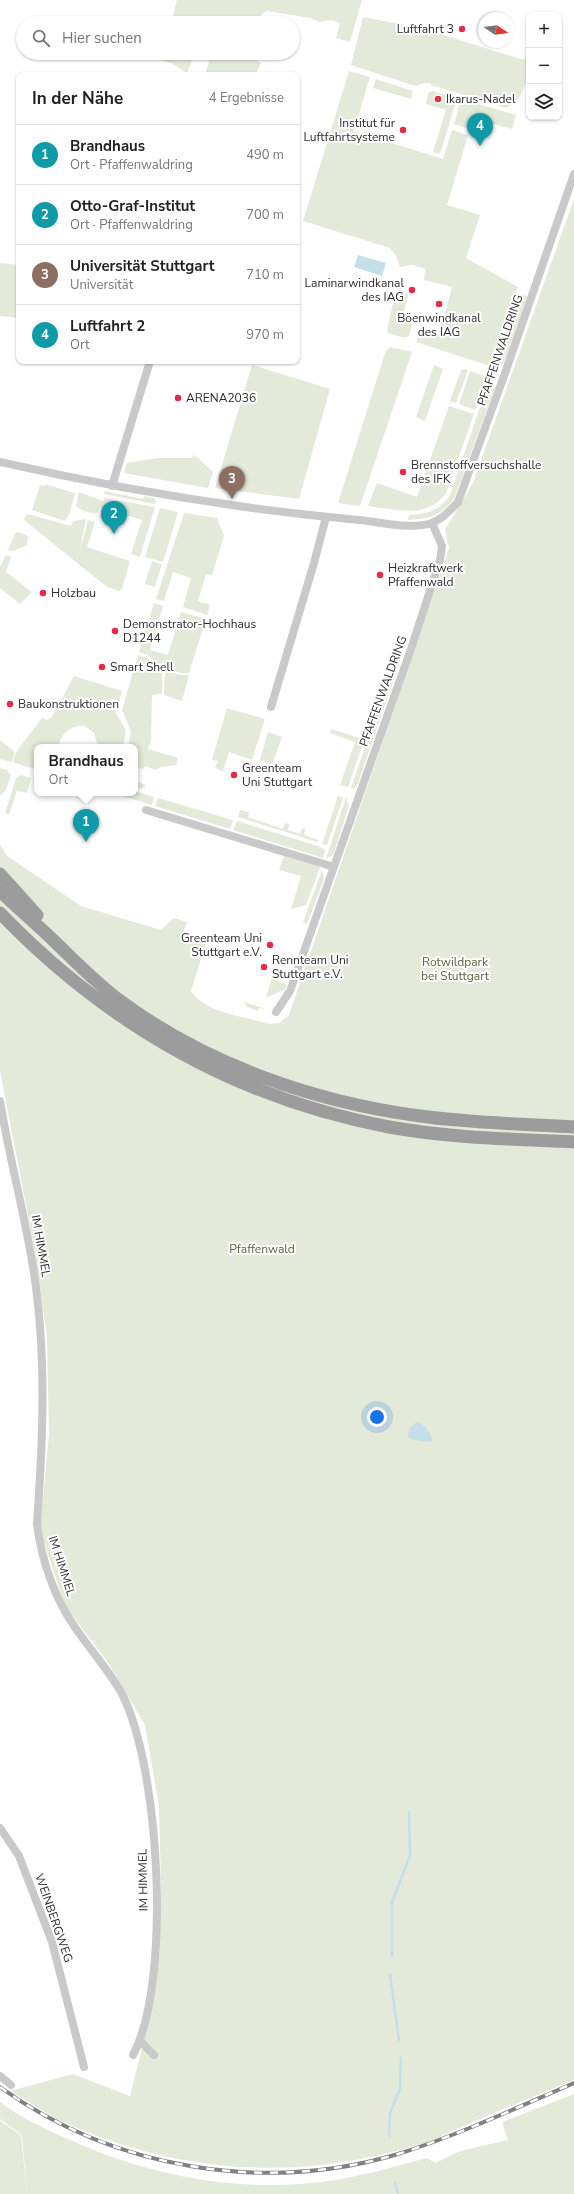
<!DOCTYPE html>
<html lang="de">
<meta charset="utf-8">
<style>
:root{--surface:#fff;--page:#f2f2f2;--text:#222;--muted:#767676;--line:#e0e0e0;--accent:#2563eb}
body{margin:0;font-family:"Nunito Sans",sans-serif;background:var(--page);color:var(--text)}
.controls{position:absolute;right:12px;top:12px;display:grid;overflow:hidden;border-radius:8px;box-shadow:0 1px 3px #0004}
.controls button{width:36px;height:36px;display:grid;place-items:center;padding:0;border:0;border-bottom:1px solid var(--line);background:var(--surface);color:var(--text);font:20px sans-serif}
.compass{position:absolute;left:478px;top:12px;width:36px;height:36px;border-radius:50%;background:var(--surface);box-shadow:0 1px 3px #0004;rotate:103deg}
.you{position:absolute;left:377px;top:1417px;width:14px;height:14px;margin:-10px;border:3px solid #fff;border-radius:50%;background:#1a73e8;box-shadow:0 0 0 6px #1a73e833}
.badge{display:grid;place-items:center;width:26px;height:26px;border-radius:50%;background:var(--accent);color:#fff;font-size:13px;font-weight:700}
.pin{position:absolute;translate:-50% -33px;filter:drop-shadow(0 1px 2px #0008)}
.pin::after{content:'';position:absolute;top:21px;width:14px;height:12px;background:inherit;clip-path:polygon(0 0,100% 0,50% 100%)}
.popup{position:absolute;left:34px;top:744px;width:104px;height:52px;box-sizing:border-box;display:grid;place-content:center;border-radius:8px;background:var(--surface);filter:drop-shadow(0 1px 3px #0005);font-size:13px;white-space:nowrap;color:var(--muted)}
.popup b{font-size:15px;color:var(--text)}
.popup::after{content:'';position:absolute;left:50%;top:100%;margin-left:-8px;border:8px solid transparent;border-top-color:var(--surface)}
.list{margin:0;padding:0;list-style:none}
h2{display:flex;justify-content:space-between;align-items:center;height:52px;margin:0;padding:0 16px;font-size:17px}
h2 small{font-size:13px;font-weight:400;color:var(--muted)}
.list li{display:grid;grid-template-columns:26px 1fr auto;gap:12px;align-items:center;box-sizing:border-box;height:60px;padding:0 16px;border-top:1px solid var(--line)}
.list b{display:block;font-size:15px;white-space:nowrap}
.list p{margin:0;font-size:13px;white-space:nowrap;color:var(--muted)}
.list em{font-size:13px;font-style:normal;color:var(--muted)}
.icon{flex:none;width:22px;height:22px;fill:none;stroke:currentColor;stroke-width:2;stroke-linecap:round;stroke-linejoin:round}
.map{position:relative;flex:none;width:574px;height:2194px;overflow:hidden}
.search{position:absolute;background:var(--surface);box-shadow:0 1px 3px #0004;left:16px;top:16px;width:284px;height:44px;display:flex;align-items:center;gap:10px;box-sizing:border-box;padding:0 14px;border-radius:22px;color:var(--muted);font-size:15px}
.panel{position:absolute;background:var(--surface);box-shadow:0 1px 3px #0004;left:16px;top:72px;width:284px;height:292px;border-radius:8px}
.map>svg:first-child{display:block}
</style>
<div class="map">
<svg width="574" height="2194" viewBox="0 0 574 2194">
<rect width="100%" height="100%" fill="#fff"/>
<path fill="#e3ead9" d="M177,0H362L350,42L336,38L340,23L331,20L319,22L311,18L266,11L251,23H171Z
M363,17L421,28L524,60L529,43C529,65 530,98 506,108L431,85V83H424L415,86L351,65Z
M134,53H243L261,63L256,73L261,75H205L210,57L195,53L187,73L171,63Z
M349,71L370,77L354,131L443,159L452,130L468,135L447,205L480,215L466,258L518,287L490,366L416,342L420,331L439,336L452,287L424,280L425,269L412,265L400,267L396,256L390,248L303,221Z
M376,79L413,91L411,99L373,88Z
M432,91L457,98L440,154L433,152L446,110L426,104L428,93Z
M461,99L516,115L512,129L473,118L470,129L454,124Z
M574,199V2080C540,2094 505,2108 471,2123C454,2130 438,2138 421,2144C301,2181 185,2175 70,2125C49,2116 29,2102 10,2091L73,2074L130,2096L154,2000L161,1887L159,1806L145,1725L107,1661L65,1606L40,1530L49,1434L47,1337L35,1252L0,1071V845L7,856L81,906L161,930L174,918L187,922L183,933L207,940L191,991C205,1013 246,1017 270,1024L279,1023L289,1015L449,548L445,530L473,483Z
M0,263L19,265V318L0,316Z
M396,291L409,294L403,314L408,315L413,323L409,336L404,338L388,333L387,330Z
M520,294L527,296L505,360L501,367H493Z
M390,347L412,352L360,506L338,503L385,353Z
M252,365L330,389L299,499L215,488Z
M434,365L443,369L425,421L416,417Z
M463,369L468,370L456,403L450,401L461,370Z
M470,371L487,377L475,410L459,404Z
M490,378L495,388L454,499C441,515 429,519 408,520L409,515C427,514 439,511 450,495Z
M449,406L474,414L446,493C428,519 396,510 368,506L377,483L417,497Z
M193,455L197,457L213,472L208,488L124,473L127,463L158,458H192Z
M45,484L75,493L69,515L65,521L32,510L40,485L45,486Z
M105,491L143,499L144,496L154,498L156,501L155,504L104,494Z
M79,492L103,501L104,498L155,507L140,557L131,554L142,520L100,507L97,514L83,511L76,506Z
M160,508L178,512L163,562L145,557Z
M184,513L217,518L224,536L212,575L206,574L198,601L210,605L207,615L183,607L191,578L173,572L164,601L156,599Z
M28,514L71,526L73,521L86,519L80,550L88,520L95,522L87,547L130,561L122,589L119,591L107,587L24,520L26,515Z
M18,532L28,536L27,545L13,551L8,550L15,534Z
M6,555L11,557L6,572L32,592L20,604L0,588V567Z
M152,561L162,564L155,587L145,584Z
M154,603L163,606L150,650L168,655L181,612L206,619L189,673H181L160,666L148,655L139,652Z
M398,650L400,652L401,659L357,786L353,789L351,788Z
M138,655L147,658L162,670V694L152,695L151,740L148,749L178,758L176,765L161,767L156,770L145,766L144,769L138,767L135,777L137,782L146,785L142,789L135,787V747H128L131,732L122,710Z
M165,671L181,675H189L182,701L164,695Z
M74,676L122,691L116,713L126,730L123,747H98L94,733L84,725C69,727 62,732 58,747H37V770L13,762L16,752L42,718L47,720L52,717Z
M381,684L383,685L348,787L340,785L355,742L330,733L331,729L362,739Z
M227,708L265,719L252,760L229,752L223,771L215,768L218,761L212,760Z
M268,732L282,737L272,765L260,760Z
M0,740L15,752L12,762L0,759Z
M0,768L7,770L11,775L6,790L0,796Z
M21,775L31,778L27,793L17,791L9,815L5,813L16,778Z
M135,791L154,797L152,805L116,794L135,793Z
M338,796L343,798L327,845L322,844Z
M346,797L349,806L333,855L326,859Z
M158,798L233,820L230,829L155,806Z
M240,810L249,812L248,817L283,829L285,823L289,824L288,830L300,834L302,828L305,829L304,835L318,840L317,842L238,817Z
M237,821L321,847L325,850L323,858L233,830Z
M284,856L320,867L306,905L291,909L301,876L279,870Z
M322,870L324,879L307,924L303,922Z
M274,970L281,972L278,981L287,985L285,989L266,998L263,1009L259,1008L258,1011L247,1007L244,1002L263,1008Z
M574,2094V2194H27L22,2135L0,2119V2102C22,2119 49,2131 75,2142C155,2178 248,2194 335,2180C366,2175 396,2166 427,2158L435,2163L460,2151L508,2140L502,2122Z
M0,2121L21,2135L27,2194H0Z"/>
<path fill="#c4deea" d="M358,255L386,263L382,276L354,267Z
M417,1422C424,1424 432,1434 432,1441L428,1442L410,1439L408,1437L409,1428Z"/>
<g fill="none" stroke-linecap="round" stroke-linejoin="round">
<path stroke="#c4deea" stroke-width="2.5" d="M392,1957V1902L410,1856L409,1812
M390,1975L399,2040
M389,2136L390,2113L400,2089L401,2058
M395,2183L398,2194"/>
<path stroke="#c9c9c9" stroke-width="8" d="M0,462C118,489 238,509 359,520C381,522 410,530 432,523C442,519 451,510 458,502L504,376L574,174
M112,486L150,361
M271,707L314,563L326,517
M146,810L334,867
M276,1012L290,991L412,646L440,560L442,546L432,523
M0,1101C9,1157 24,1211 33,1267C47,1352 43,1439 37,1524C41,1558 54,1597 74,1626C89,1648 107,1668 121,1692C160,1765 172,1982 133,2055
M0,1828L19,1856L52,1942L84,2067
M140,2041L154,2055
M0,2076L11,2085"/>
<path stroke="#9c9c9c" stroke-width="13" d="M0,874L37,915
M0,891C17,907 35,923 52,939C74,960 95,982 119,1000C205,1064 314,1102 420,1116C471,1123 523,1124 574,1127
M0,913C108,1025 235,1098 389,1127C450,1138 512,1139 574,1142"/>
<g stroke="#818181" stroke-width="4">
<path id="rail" d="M0,2087C114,2169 264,2194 398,2154C459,2135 516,2108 574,2083"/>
</g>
<use href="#rail" stroke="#fff" stroke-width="2.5" stroke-dasharray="8" stroke-linecap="butt"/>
</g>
<g fill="#e52b47" stroke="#fff" stroke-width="1.5">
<circle cx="462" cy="29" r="4"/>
<circle cx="438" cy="99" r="4"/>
<circle cx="403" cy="130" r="4"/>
<circle cx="412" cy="290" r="4"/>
<circle cx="439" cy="304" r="4"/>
<circle cx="178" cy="398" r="4"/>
<circle cx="403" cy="472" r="4"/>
<circle cx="380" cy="575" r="4"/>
<circle cx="43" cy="593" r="4"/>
<circle cx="115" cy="631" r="4"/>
<circle cx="102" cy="667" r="4"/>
<circle cx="10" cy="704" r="4"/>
<circle cx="234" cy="775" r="4"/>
<circle cx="270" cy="945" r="4"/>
<circle cx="264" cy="967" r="4"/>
</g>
<g text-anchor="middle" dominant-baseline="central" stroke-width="4" stroke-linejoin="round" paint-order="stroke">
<g font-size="12" fill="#2c2c2c" stroke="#fff" text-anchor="start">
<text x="454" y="29" text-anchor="end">Luftfahrt 3</text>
<text x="446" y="99">Ikarus-Nadel</text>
<text x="395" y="123" text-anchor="end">Institut für<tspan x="395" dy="14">Luftfahrtsysteme</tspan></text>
<text x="404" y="283" text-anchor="end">Laminarwindkanal<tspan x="404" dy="14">des IAG</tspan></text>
<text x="439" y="318" text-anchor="middle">Böenwindkanal<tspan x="439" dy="14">des IAG</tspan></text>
<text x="186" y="398">ARENA2036</text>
<text x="411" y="465">Brennstoffversuchshalle<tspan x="411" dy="14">des IFK</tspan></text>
<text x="388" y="568">Heizkraftwerk<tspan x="388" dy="14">Pfaffenwald</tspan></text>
<text x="51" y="593">Holzbau</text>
<text x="123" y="624">Demonstrator-Hochhaus<tspan x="123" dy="14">D1244</tspan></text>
<text x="110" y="667">Smart Shell</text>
<text x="18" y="704">Baukonstruktionen</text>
<text x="242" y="768">Greenteam<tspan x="242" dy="14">Uni Stuttgart</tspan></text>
<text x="262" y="938" text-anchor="end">Greenteam Uni<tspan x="262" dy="14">Stuttgart e.V.</tspan></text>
<text x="272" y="960">Rennteam Uni<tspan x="272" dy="14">Stuttgart e.V.</tspan></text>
</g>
<g font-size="12" fill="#2c2c2c" stroke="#fff">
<text transform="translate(500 350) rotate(-71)">PFAFFENWALDRING</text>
<text transform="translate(383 691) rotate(-70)">PFAFFENWALDRING</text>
<text transform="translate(41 1246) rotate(80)">IM HIMMEL</text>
<text transform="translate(62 1566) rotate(72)">IM HIMMEL</text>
<text transform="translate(143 1880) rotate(-91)">IM HIMMEL</text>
<text transform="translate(54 1918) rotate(71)">WEINBERGWEG</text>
</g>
<g font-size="12" fill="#52673a" stroke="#fff">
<text x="455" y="962">Rotwildpark<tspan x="455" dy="14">bei Stuttgart</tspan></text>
<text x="262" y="1249">Pfaffenwald</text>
</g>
</g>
</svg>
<div class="controls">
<button>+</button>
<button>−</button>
<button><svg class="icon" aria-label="layers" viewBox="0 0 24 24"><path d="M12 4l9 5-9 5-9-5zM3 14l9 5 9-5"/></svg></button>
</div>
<svg class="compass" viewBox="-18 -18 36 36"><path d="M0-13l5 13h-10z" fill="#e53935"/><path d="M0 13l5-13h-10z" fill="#767676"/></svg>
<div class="you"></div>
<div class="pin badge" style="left:86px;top:842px;background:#0f9aa8">1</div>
<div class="popup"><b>Brandhaus</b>Ort</div>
<div class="pin badge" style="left:114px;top:534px;background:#0f9aa8">2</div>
<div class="pin badge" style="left:232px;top:499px;background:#8d6e63">3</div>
<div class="pin badge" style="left:480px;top:146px;background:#0f9aa8">4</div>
<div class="search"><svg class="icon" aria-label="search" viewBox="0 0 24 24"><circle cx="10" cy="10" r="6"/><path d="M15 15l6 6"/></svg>Hier suchen</div>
<section class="panel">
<h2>In der Nähe<small>4 Ergebnisse</small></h2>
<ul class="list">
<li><span class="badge" style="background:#0f9aa8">1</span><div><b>Brandhaus</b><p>Ort · Pfaffenwaldring</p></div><em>490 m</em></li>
<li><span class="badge" style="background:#0f9aa8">2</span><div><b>Otto-Graf-Institut</b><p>Ort · Pfaffenwaldring</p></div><em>700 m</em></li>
<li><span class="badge" style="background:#8d6e63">3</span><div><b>Universität Stuttgart</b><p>Universität</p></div><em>710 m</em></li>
<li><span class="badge" style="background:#0f9aa8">4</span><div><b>Luftfahrt 2</b><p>Ort</p></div><em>970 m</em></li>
</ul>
</section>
</div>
